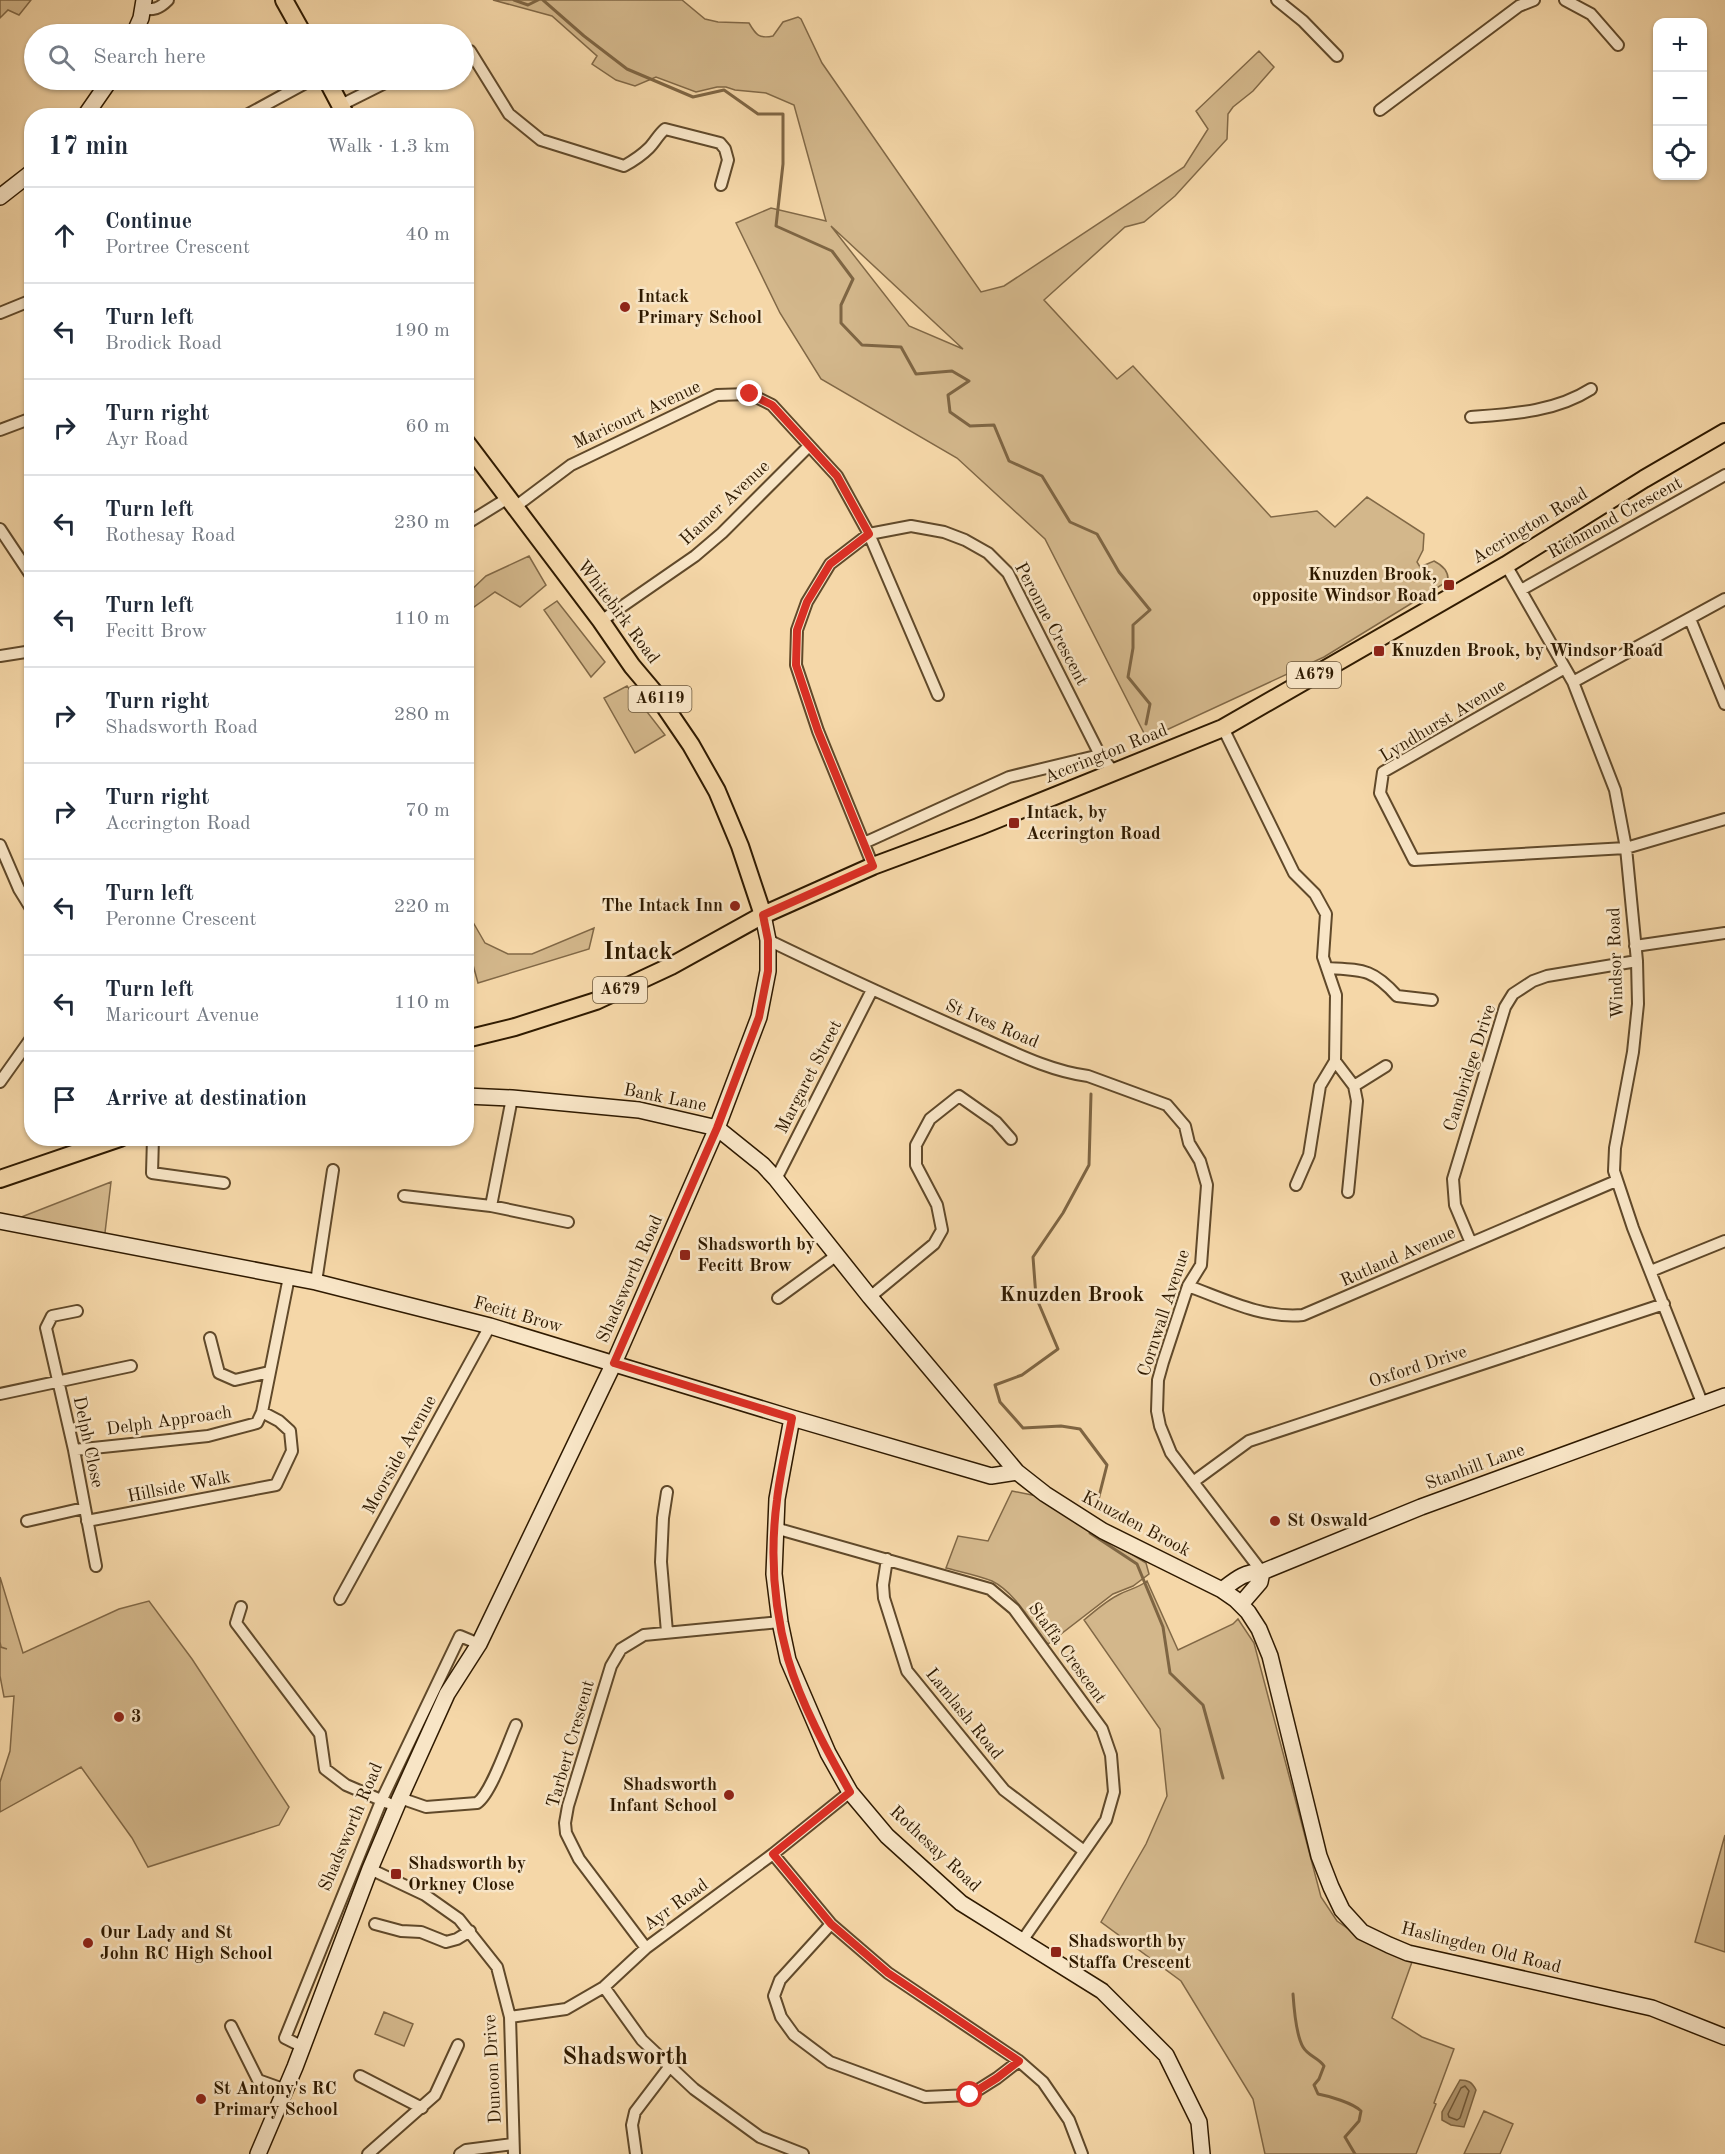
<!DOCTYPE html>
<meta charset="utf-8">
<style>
:root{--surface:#fff;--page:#f2f2f3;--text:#1f2937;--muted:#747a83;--line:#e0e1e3}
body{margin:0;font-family:"Old Standard TT",serif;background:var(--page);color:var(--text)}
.controls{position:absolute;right:18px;top:18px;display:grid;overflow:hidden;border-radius:12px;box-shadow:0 2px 4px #0004}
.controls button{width:54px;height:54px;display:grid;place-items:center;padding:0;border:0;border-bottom:2px solid var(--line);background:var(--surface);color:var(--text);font:30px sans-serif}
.stop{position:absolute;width:18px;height:18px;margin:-14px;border:4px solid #d93025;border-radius:50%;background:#fff}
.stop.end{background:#d93025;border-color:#fff;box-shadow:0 2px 6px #0008}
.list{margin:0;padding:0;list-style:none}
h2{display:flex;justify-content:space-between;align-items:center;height:78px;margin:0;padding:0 24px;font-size:26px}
h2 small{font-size:20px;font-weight:400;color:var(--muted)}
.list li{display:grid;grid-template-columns:39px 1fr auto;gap:18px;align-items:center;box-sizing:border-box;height:96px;padding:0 24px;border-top:2px solid var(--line)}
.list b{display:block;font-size:22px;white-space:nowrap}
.list p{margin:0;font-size:20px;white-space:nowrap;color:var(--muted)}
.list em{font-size:20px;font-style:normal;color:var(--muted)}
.icon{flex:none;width:33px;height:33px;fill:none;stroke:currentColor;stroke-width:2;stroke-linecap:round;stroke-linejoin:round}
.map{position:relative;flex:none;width:1725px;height:2154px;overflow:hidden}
.search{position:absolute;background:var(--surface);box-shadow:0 2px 4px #0004;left:24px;top:24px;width:450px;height:66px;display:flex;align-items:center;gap:15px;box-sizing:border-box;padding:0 21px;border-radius:33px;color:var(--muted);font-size:22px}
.panel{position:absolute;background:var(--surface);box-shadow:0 2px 4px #0004;left:24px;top:108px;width:450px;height:1038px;border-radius:24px}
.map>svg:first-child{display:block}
</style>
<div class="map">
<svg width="1725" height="2154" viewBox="0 0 1725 2154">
<rect width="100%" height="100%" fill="#f5d7a8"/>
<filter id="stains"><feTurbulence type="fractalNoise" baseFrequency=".00333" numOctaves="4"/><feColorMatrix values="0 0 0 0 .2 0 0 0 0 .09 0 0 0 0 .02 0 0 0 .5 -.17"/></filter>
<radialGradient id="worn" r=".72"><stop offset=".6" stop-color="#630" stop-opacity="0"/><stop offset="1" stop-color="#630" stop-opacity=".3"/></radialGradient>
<path fill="#d3b78b" stroke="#816846" stroke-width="1.5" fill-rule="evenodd" d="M0,0H31L19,15L8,10L0,18Z
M493,0H682L705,19L718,22L749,23C756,35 759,39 773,36L783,22L798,17L801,19L822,63L981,292L1004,286L1184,167L1208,129L1196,111L1259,51L1274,67L1253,91L1233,107L1228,114L1227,139L1175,196L1144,222L1125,227L1044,300L1117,379L1133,366L1271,517L1317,511L1335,527L1367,497L1424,534L1423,550L1417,562L1420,567L1434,561C1442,565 1449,571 1448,581L1324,657L1147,739L1045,539L957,458L821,379L780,313L736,223L771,208L826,221L794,105L766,93L735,90L726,87H717L696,92L656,77L635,86L616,80L592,64L597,56L552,16ZM831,226L963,349L909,326Z
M529,556L546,585L520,607L495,592L467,612V594L486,576Z
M557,601L605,662L591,677L544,610Z
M627,686L665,735L635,753L604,698Z
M466,910L485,943L508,954H532L594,928L589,949L478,983L467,943Z
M111,1182L104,1241L6,1223Z
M1012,1491L1037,1496L1146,1563L1149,1574L1133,1586L1113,1594L1048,1644C1032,1624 1016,1593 992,1581C977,1575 961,1572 946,1568L958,1536L988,1541Z
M0,1577L23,1653L119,1609L149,1601L192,1659L289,1807L279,1825L148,1867L132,1838L81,1767L0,1812V1782L10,1751L14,1696L4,1697L0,1676V1647L7,1649L1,1647L0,1642Z
M1147,1581L1178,1650L1233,1624L1238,1619L1254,1643L1321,1897L1337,1921L1369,1943L1412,1962L1392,2018L1422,2037L1454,2049L1434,2103L1436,2104L1416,2154H1265L1253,2099L1181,1981L1101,1922L1146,1844L1167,1796L1160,1729L1084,1620C1095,1611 1107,1600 1120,1594C1130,1589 1138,1588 1147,1581Z
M1725,1835V1952L1695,1942Z
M384,2012L413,2024L404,2046L375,2034Z
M1484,2111L1513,2124L1500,2154H1464Z"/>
<path fill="#b2976f" stroke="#7e6543" stroke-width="1.5" d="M1460,2080C1468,2080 1472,2082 1476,2090L1464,2127L1451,2125L1442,2120V2112Z"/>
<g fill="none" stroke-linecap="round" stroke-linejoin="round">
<path stroke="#705838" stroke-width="1.5" d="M1465,2086L1469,2091L1460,2118L1457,2120L1449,2117L1448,2114L1461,2088Z"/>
<path stroke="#7e6543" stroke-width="3" d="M514,0L528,5L538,0
M543,0L584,36L627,69L693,97L724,90L758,114H783V164L776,226L832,251L853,279L841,305V323L862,345L901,347L916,374L952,371L969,381L948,395L950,412L970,426L994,425L1009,461L1042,476L1070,522L1097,534L1119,572L1150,610L1133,625V648L1128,677L1150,704L1146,724
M1091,1094L1089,1165L1063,1213L1033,1257L1036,1297L1058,1349L1022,1375L995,1385L1000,1402L1023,1428L1061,1426L1080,1429L1107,1465L1096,1508
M1090,1533L1137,1564L1163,1627L1170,1673L1203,1705L1223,1778
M1293,1994C1294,2009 1296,2035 1303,2047C1308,2056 1319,2058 1324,2066L1319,2079L1314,2085L1318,2094C1329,2096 1353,2103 1361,2111L1359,2121L1345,2137L1355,2154"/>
<g stroke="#60492a" stroke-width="14">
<path id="street" d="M1277,0L1303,21L1337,56
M1565,0L1591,14L1618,45
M142,9C154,10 159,9 168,0
M464,50L470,51L509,114L541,140L624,166C633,161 641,156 649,148C655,142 658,135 665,129L720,143L725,149L728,160L721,185
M341,105L391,80
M1380,110L1519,6L1534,0
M245,116L311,80
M0,313L32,300
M1471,417C1512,414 1555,412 1591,389
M0,430L32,418
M515,507L571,465L717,395L750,394L772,405L837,476L869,534L938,695
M466,524L508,498
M0,529L32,577
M1506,565L1573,682L1615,790L1626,848L1637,961L1638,1004L1633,1052L1615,1148L1614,1171L1633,1228L1703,1405
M1521,590L1725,475
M1690,619L1725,704
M601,621L695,556L722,533L809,446
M0,656L32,651
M1565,668L1383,772L1380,793L1414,860L1626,848L1725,819
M1573,682L1725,599
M1223,728L1294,873L1315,894L1326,914L1323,957L1336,995L1335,1061L1320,1086L1309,1155L1296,1185
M864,843L1009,777L1100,755
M0,845L19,889L32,910
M873,866L818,731L796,665L797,630L807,602L830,564L869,534L911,526L944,532L965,540L988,553L1008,573L1100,755L1114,772
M768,940C836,973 904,1004 972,1034C1009,1050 1048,1071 1088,1076L1167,1105L1185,1126L1189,1143L1200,1161L1207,1185L1201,1265L1188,1286L1163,1362L1158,1380L1157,1411L1160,1426L1171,1453L1262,1572
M1635,946L1725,933
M1327,968C1362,970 1372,968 1397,996L1432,1000
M1335,1061L1354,1086L1357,1101L1348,1192
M0,1082L32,1037
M1354,1086L1386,1066
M153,1138L152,1173L224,1183
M776,1179L872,990
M404,1196L491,1206L568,1222
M491,1206L512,1098
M1471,1243L1455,1205L1453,1179L1505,1007L1513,994L1533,981L1547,976L1637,961
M1651,1271L1725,1241
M316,1282L333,1170
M1188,1286C1224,1299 1263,1319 1303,1315L1616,1181
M870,1297L934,1244L942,1230L937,1205L916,1165V1145L930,1119L959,1096L996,1122L1011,1139
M778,1298L837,1255
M77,1311L52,1316L46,1328L74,1450L96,1566
M210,1338L219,1373L235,1380L269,1372
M0,1394L131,1366
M74,1450L208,1436L257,1423L262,1412
M1193,1482L1249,1441L1664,1304
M667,1492L663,1518L661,1562L667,1632
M27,1521L84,1508
M87,1521L276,1485L292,1451L290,1431L279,1421L262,1412L289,1277
M775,1528L990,1589L1014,1609L1102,1729L1111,1755L1114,1792L1106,1820L1022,1941
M887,1559L883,1585L884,1598L907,1671L1004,1790L1084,1851
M340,1599L490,1326
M241,1607L236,1623L320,1734L325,1769L346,1785L388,1803
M400,1798L426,1807L477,1803C491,1794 508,1743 516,1725
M773,1854L831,1924L888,1973L1019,2061L1043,2082L1069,2120L1082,2154
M370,1869L425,1895L459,1919L497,1967L510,2017L514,2154
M375,1924L401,1931L421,1932L446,1942L457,1939L470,1931
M831,1924L780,1980L774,1996L781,2017L794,2035L830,2062L925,2097L970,2095L997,2078L1019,2061
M646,1948L579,1859L566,1833L565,1823L568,1806L611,1666L621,1649L644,1635L780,1622
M604,1987L642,2040L694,2089L760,2137L803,2154
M510,2017L566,2009L604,1987L646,1948L773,1854L850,1792
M231,2026L258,2080L286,2090
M303,2047L285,2038L382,1799L460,1636L479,1644
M360,2076L422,2108
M368,2154L435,2095L458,2045
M460,2154L466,2150L513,2144
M636,2154L632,2125L635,2112L670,2066"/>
</g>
<g stroke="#2f1a00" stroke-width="18">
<path id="secondary" d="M134,34L141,18L144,0
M85,116L110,80
M0,197L32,172
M466,1096L512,1098L639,1110L717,1128L763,1165L776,1179L870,1297L1017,1472L1045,1494L1103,1531L1222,1590L1235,1599L1248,1612L1259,1629L1270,1656L1319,1856L1331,1887L1342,1910L1362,1932L1389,1945L1408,1953L1652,2008L1725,2037
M0,1221L316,1282L490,1326L792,1418L991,1476L1017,1472
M792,1418L777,1499L774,1574L780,1622L788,1660L828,1753L850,1792L887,1836L961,1903L1102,1991L1166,2055L1199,2122L1202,2154
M1222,1590C1235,1580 1245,1571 1262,1572L1421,1507L1725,1396
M1241,1604L1260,1582L1262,1572
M258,2154L295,2067L370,1869L400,1798L447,1694L479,1644L614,1363L717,1128L759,1017L768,971V940L763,915"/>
</g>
<g stroke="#2f1a00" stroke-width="20">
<path id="primary" d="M284,0L303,34
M327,80L346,116
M466,442L601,621L632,666L659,698L691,745L717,791L740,846L763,915
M466,1039L515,1027L596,1001L671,966L763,915L873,866L978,827L1223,728L1506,565L1644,479L1725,432
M0,1179L120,1138"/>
</g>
<use href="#street" stroke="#f8e5c6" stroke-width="10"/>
<use href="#secondary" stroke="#f8e5c6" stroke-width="15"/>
<use href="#primary" stroke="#f5d7a8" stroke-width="16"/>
</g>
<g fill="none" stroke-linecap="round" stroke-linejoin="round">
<path stroke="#d93025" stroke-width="8" d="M750,394L772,405L837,476L869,534L830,564L807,602L797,630L796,665L818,731L873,866L763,915L768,940V971L759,1017L717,1128L614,1363L792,1418C787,1445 780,1472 777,1500C770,1552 774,1608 788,1659C801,1704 827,1751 850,1792L773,1854L831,1924L888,1973L1019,2061L997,2078L970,2095"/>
</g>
<g fill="#8f2418" stroke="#f8e5c6" stroke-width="2">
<circle cx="625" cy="307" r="6"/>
<rect x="1443" y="579" width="12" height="12" rx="3"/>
<rect x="1373" y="645" width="12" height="12" rx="3"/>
<rect x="1008" y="817" width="12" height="12" rx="3"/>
<circle cx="735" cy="906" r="6"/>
<rect x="679" y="1249" width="12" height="12" rx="3"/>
<circle cx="1275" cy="1521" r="6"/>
<circle cx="119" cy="1717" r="6"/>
<circle cx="729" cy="1795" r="6"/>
<rect x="390" y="1868" width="12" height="12" rx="3"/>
<circle cx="88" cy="1943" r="6"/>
<rect x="1050" y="1946" width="12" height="12" rx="3"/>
<circle cx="201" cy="2099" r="6"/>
</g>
<g text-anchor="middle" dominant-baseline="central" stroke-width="5" stroke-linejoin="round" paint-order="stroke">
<g fill="#f8e5c6" stroke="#6b573b" stroke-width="1.5">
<rect x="1287" y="662" width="54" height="26" rx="4.5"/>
<rect x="628.5" y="686" width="63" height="26" rx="4.5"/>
<rect x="593" y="977" width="54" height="26" rx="4.5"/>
</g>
<g font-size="16" font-weight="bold" fill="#2f1a00">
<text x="1314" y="675">A679</text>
<text x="660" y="699">A6119</text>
<text x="620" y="990">A679</text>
</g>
<g font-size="18" font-weight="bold" fill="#2f1a00" stroke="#f8e5c6" text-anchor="start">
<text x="637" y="297">Intack<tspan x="637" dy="21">Primary School</tspan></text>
<text x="1437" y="575" text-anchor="end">Knuzden Brook,<tspan x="1437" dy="21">opposite Windsor Road</tspan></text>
<text x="1391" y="651">Knuzden Brook, by Windsor Road</text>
<text x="1026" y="813">Intack, by<tspan x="1026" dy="21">Accrington Road</tspan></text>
<text x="723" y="906" text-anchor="end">The Intack Inn</text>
<text x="697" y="1245">Shadsworth by<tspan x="697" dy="21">Fecitt Brow</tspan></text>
<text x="1287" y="1521">St Oswald</text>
<text x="131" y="1717">3</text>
<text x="717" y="1785" text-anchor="end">Shadsworth<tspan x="717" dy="21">Infant School</tspan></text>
<text x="408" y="1864">Shadsworth by<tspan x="408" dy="21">Orkney Close</tspan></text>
<text x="100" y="1933">Our Lady and St<tspan x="100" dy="21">John RC High School</tspan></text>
<text x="1068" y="1942">Shadsworth by<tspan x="1068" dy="21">Staffa Crescent</tspan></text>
<text x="213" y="2089">St Antony's RC<tspan x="213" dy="21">Primary School</tspan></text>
</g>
<g font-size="18" fill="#2f1a00" stroke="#f8e5c6">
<text transform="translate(637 415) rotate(-25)">Maricourt Avenue</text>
<text transform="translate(725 503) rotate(-43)">Hamer Avenue</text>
<text transform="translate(1615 518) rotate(-29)">Richmond Crescent</text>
<text transform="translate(1530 526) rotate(-31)">Accrington Road</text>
<text transform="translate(618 612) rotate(53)">Whitebirk Road</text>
<text transform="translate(1051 624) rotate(62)">Peronne Crescent</text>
<text transform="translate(1443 721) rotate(-31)">Lyndhurst Avenue</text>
<text transform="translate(1106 754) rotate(-22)">Accrington Road</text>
<text transform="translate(1616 963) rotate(-92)">Windsor Road</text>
<text transform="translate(992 1024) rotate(23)">St Ives Road</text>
<text transform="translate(1470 1068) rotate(-72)">Cambridge Drive</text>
<text transform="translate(809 1077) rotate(-63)">Margaret Street</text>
<text transform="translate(665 1098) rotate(11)">Bank Lane</text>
<text transform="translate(1398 1257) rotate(-24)">Rutland Avenue</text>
<text transform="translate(630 1279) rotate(-66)">Shadsworth Road</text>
<text transform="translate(1164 1313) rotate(-72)">Cornwall Avenue</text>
<text transform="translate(518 1315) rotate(16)">Fecitt Brow</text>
<text transform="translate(1418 1367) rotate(-18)">Oxford Drive</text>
<text transform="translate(169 1421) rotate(-8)">Delph Approach</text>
<text transform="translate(88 1442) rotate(78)">Delph Close</text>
<text transform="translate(400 1455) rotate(-61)">Moorside Avenue</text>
<text transform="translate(1475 1467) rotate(-20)">Stanhill Lane</text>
<text transform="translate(179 1487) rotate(-11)">Hillside Walk</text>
<text transform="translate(1136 1524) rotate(28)">Knuzden Brook</text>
<text transform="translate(1067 1653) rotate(54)">Staffa Crescent</text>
<text transform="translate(964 1714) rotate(51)">Lamlash Road</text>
<text transform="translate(571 1744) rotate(-74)">Tarbert Crescent</text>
<text transform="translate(351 1827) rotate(-67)">Shadsworth Road</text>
<text transform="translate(935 1849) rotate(43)">Rothesay Road</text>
<text transform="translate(676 1905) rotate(-36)">Ayr Road</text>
<text transform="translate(1481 1948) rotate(14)">Haslingden Old Road</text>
<text transform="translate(493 2069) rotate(-93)">Dunoon Drive</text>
</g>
<g font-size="21" font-weight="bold" fill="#2f1a00" stroke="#f8e5c6">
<text x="1072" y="1295">Knuzden Brook</text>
</g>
<g font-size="24" font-weight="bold" fill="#2f1a00" stroke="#f8e5c6">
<text x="638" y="953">Intack</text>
<text x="625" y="2058">Shadsworth</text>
</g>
</g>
<rect width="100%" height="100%" filter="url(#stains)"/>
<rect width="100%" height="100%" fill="url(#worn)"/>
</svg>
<div class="controls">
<button>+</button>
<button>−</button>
<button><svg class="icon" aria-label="locate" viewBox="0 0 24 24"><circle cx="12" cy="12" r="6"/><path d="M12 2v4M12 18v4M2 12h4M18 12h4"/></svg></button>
</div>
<div class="stop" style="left:970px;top:2095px"></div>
<div class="stop end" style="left:750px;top:394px"></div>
<div class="search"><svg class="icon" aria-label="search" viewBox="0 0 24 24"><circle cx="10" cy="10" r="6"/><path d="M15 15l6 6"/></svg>Search here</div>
<section class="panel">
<h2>17 min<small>Walk · 1.3 km</small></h2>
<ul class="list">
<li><svg class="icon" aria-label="ahead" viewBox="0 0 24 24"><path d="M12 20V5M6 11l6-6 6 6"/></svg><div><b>Continue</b><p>Portree Crescent</p></div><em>40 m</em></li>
<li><svg class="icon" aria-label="left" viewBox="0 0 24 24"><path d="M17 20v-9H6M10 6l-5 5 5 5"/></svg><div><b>Turn left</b><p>Brodick Road</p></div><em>190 m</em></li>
<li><svg class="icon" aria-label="right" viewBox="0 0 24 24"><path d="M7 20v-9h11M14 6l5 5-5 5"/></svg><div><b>Turn right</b><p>Ayr Road</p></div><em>60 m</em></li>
<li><svg class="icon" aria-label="left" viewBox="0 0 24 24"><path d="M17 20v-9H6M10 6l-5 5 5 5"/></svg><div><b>Turn left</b><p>Rothesay Road</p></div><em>230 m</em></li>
<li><svg class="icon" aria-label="left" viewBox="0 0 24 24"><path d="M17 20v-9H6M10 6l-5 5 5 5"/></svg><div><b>Turn left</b><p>Fecitt Brow</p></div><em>110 m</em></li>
<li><svg class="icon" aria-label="right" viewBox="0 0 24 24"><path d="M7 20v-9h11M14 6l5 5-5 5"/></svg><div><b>Turn right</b><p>Shadsworth Road</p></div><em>280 m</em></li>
<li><svg class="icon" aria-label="right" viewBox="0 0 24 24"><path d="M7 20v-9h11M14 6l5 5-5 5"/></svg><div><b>Turn right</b><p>Accrington Road</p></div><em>70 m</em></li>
<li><svg class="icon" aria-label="left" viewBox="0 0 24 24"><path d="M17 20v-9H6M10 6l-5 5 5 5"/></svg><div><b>Turn left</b><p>Peronne Crescent</p></div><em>220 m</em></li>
<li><svg class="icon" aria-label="left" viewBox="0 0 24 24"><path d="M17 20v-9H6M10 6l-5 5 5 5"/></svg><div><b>Turn left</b><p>Maricourt Avenue</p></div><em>110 m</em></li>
<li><svg class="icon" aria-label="arrive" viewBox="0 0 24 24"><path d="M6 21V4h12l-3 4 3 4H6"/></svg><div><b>Arrive at destination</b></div></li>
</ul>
</section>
</div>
